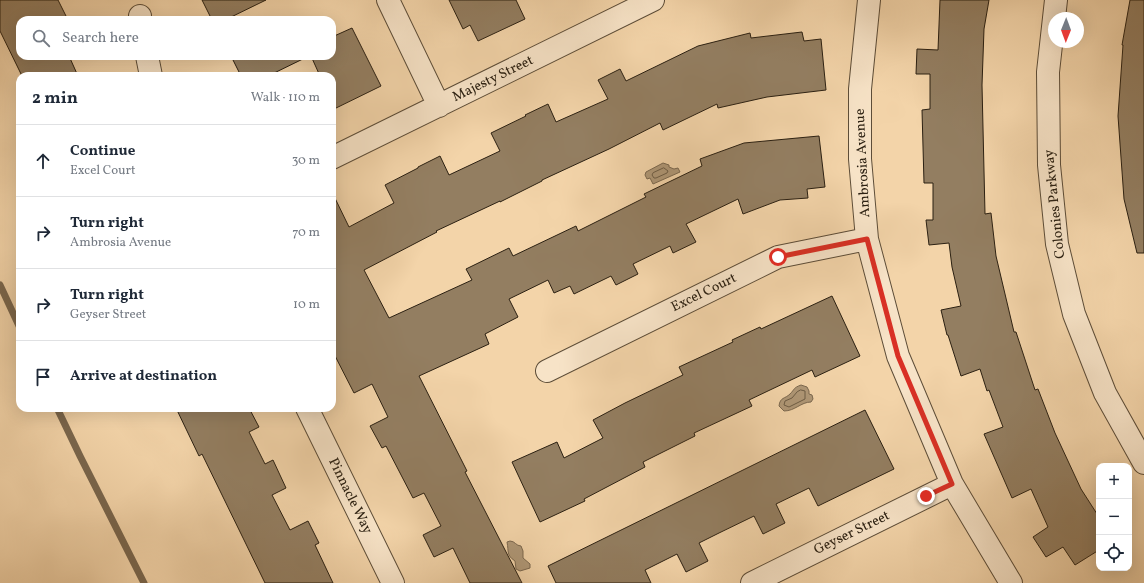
<!DOCTYPE html>
<meta charset="utf-8">
<style>
:root{--surface:#fff;--page:#f6f6f7;--text:#1f2937;--muted:#747a83;--line:#e0e1e3}
body{margin:0;font-family:Vollkorn,serif;background:var(--page);color:var(--text)}
.controls{position:absolute;right:12px;bottom:12px;display:grid;overflow:hidden;border-radius:8px;box-shadow:0 4px 16px #0002}
.controls button{width:36px;height:36px;display:grid;place-items:center;padding:0;border:0;border-bottom:1px solid var(--line);background:var(--surface);color:var(--text);font:20px sans-serif}
.compass{position:absolute;left:1048px;top:12px;width:36px;height:36px;border-radius:50%;background:var(--surface);box-shadow:0 4px 16px #0002;rotate:181deg}
.stop{position:absolute;width:12px;height:12px;margin:-9px;border:3px solid #d93025;border-radius:50%;background:#fff}
.stop.end{background:#d93025;border-color:#fff;box-shadow:0 1px 4px #0008}
.list{margin:0;padding:0;list-style:none}
h2{display:flex;justify-content:space-between;align-items:center;height:52px;margin:0;padding:0 16px;font-size:17px}
h2 small{font-size:13px;font-weight:400;color:var(--muted)}
.list li{display:grid;grid-template-columns:26px 1fr auto;gap:12px;align-items:center;box-sizing:border-box;height:72px;padding:0 16px;border-top:1px solid var(--line)}
.list b{display:block;font-size:15px;white-space:nowrap}
.list p{margin:0;font-size:13px;white-space:nowrap;color:var(--muted)}
.list em{font-size:13px;font-style:normal;color:var(--muted)}
.icon{flex:none;width:22px;height:22px;fill:none;stroke:currentColor;stroke-width:2;stroke-linecap:round;stroke-linejoin:round}
.map{position:relative;flex:none;width:1144px;height:583px;overflow:hidden}
.search{position:absolute;background:var(--surface);box-shadow:0 4px 16px #0002;left:16px;top:16px;width:320px;height:44px;display:flex;align-items:center;gap:10px;box-sizing:border-box;padding:0 14px;border-radius:12px;color:var(--muted);font-size:15px}
.panel{position:absolute;background:var(--surface);box-shadow:0 4px 16px #0002;left:16px;top:72px;width:320px;height:340px;border-radius:12px}
.map>svg:first-child{display:block}
</style>
<div class="map">
<svg width="1144" height="583" viewBox="0 0 1144 583">
<rect width="100%" height="100%" fill="#f3d4a9"/>
<filter id="stains"><feTurbulence type="fractalNoise" baseFrequency=".005" numOctaves="4"/><feColorMatrix values="0 0 0 0 .2 0 0 0 0 .09 0 0 0 0 .02 0 0 0 .5 -.17"/></filter>
<radialGradient id="worn" r=".72"><stop offset=".6" stop-color="#630" stop-opacity="0"/><stop offset="1" stop-color="#630" stop-opacity=".3"/></radialGradient>
<path fill="#af9776" stroke="#7a674e" d="M663,163L669,165V167L674,169L678,168L680,172L653,184L650,178L647,179L645,175L646,172Z
M801,385L807,387L809,391V394L812,395L813,399L811,402C801,402 795,411 784,411L779,406C780,397 785,399 790,394C795,389 793,388 801,385Z
M510,541C515,541 516,546 521,546L523,551V558L530,564V568L520,571L516,569L515,561C506,555 509,552 507,542Z"/>
<g fill="none" stroke-linecap="round" stroke-linejoin="round">
<path stroke="#6d5c44" stroke-width="1" d="M664,168L668,171L667,173L656,178H654L652,175L653,173Z
M801,390L805,391V399L789,407L784,405L785,401L792,398L797,392Z"/>
<path stroke="#7a674e" stroke-width="7" d="M0,285L20,328
M57,408L80,456L144,583"/>
</g>
<path fill="#937e61" stroke="#2b2012" d="M0,0H58L68,20H20V56H69L78,76H22L0,31Z
M202,0H266L225,20H212Z
M449,0H516L525,19L478,41L470,25L463,29Z
M940,0H989L984,29L982,85L985,214L991,213L996,256L1014,332H1016L1035,390L1038,389L1055,433L1081,489L1099,517V550L1075,565L1063,547L1046,557L1033,537L1048,527L1031,489L1012,498L984,434L1003,427L989,390L987,391L980,369L961,376L948,335H947L941,310L961,306L952,267L949,243L929,245L926,220H933V183H924L922,110L930,109V74H916L917,49L938,50Z
M1130,0H1144V253H1137L1124,199L1118,116L1123,45H1122Z
M352,28L381,86L332,110V76H320L311,56H332V37Z
M802,32L804,41L821,39L826,90L767,97L718,108L717,104L663,130L660,123L609,149L542,180V181L500,202V201L436,231L437,232L364,270L389,318L472,280L466,269L509,248L513,256L576,226L578,231L646,197L644,194L702,166L700,159L744,143L819,136L825,187L807,189L808,198L780,200L743,214L738,199L686,224L696,242L673,253L670,246L633,264L638,274L616,285L611,276L574,294L570,286L554,293L548,280L509,299L518,317L485,334L489,344L419,376L467,471L465,472L522,583H470L453,548L434,557L423,535L441,526L424,493L413,498L386,446L382,448L370,426L388,417L372,384L354,393L332,350V192L349,227L394,203L385,185L418,168V167L440,156L449,175L500,151L491,133L526,116L525,115L548,104L556,122L608,99L598,80L620,69L626,81L698,46L750,33L751,38Z
M231,56H309L268,76H241Z
M832,296L860,356L815,377L812,370L749,400L752,406L694,433L695,436L643,462L645,467L584,499L585,501L540,522L512,462L557,442L564,458L603,438L593,420L625,403L683,375L679,367L733,342L732,340L760,327L761,329Z
M176,408H249L259,427L249,432L265,464L273,460L286,488L272,495L290,530L308,521L319,543L315,545L333,583H265L202,454L199,456Z
M865,410L894,469L818,506L809,488L776,504L785,523L763,534L754,516L719,533L699,543L708,561L686,572L677,554L645,570L651,583H556L548,566Z"/>
<g fill="none" stroke-linecap="round" stroke-linejoin="round">
<g stroke="#5d4d38" stroke-width="24">
<path id="minor" d="M388,0L439,106
M869,0L860,89V159L867,239L898,356L952,484L1011,583
M1056,0L1048,72L1049,165L1057,244L1074,314L1105,393L1144,463
M140,16V20
M147,56L151,76
M332,158L653,0
M547,371L778,257L867,239
M307,408L393,583
M752,583L952,484"/>
</g>
<use href="#minor" stroke="#f7e3c7" stroke-width="22"/>
</g>
<g fill="none" stroke-linecap="round" stroke-linejoin="round">
<path stroke="#d93025" stroke-width="5" d="M778,257L867,239L898,356L952,484L926,496"/>
</g>
<g text-anchor="middle" dominant-baseline="central" stroke-width="3.5" stroke-linejoin="round" paint-order="stroke">
<g font-size="14" fill="#2b2012" stroke="#f7e3c7">
<text transform="translate(493 79) rotate(-26)">Majesty Street</text>
<text transform="translate(863 163) rotate(-93)">Ambrosia Avenue</text>
<text transform="translate(1055 204) rotate(-96)">Colonies Parkway</text>
<text transform="translate(704 293) rotate(-26)">Excel Court</text>
<text transform="translate(350 496) rotate(64)">Pinnacle Way</text>
<text transform="translate(852 533) rotate(-26)">Geyser Street</text>
</g>
</g>
<rect width="100%" height="100%" filter="url(#stains)"/>
<rect width="100%" height="100%" fill="url(#worn)"/>
</svg>
<div class="controls">
<button>+</button>
<button>−</button>
<button><svg class="icon" aria-label="locate" viewBox="0 0 24 24"><circle cx="12" cy="12" r="6"/><path d="M12 2v4M12 18v4M2 12h4M18 12h4"/></svg></button>
</div>
<svg class="compass" viewBox="-18 -18 36 36"><path d="M0-13l5 13h-10z" fill="#e53935"/><path d="M0 13l5-13h-10z" fill="#747a83"/></svg>
<div class="stop" style="left:778px;top:257px"></div>
<div class="stop end" style="left:926px;top:496px"></div>
<div class="search"><svg class="icon" aria-label="search" viewBox="0 0 24 24"><circle cx="10" cy="10" r="6"/><path d="M15 15l6 6"/></svg>Search here</div>
<section class="panel">
<h2>2 min<small>Walk · 110 m</small></h2>
<ul class="list">
<li><svg class="icon" aria-label="ahead" viewBox="0 0 24 24"><path d="M12 20V5M6 11l6-6 6 6"/></svg><div><b>Continue</b><p>Excel Court</p></div><em>30 m</em></li>
<li><svg class="icon" aria-label="right" viewBox="0 0 24 24"><path d="M7 20v-9h11M14 6l5 5-5 5"/></svg><div><b>Turn right</b><p>Ambrosia Avenue</p></div><em>70 m</em></li>
<li><svg class="icon" aria-label="right" viewBox="0 0 24 24"><path d="M7 20v-9h11M14 6l5 5-5 5"/></svg><div><b>Turn right</b><p>Geyser Street</p></div><em>10 m</em></li>
<li><svg class="icon" aria-label="arrive" viewBox="0 0 24 24"><path d="M6 21V4h12l-3 4 3 4H6"/></svg><div><b>Arrive at destination</b></div></li>
</ul>
</section>
</div>
